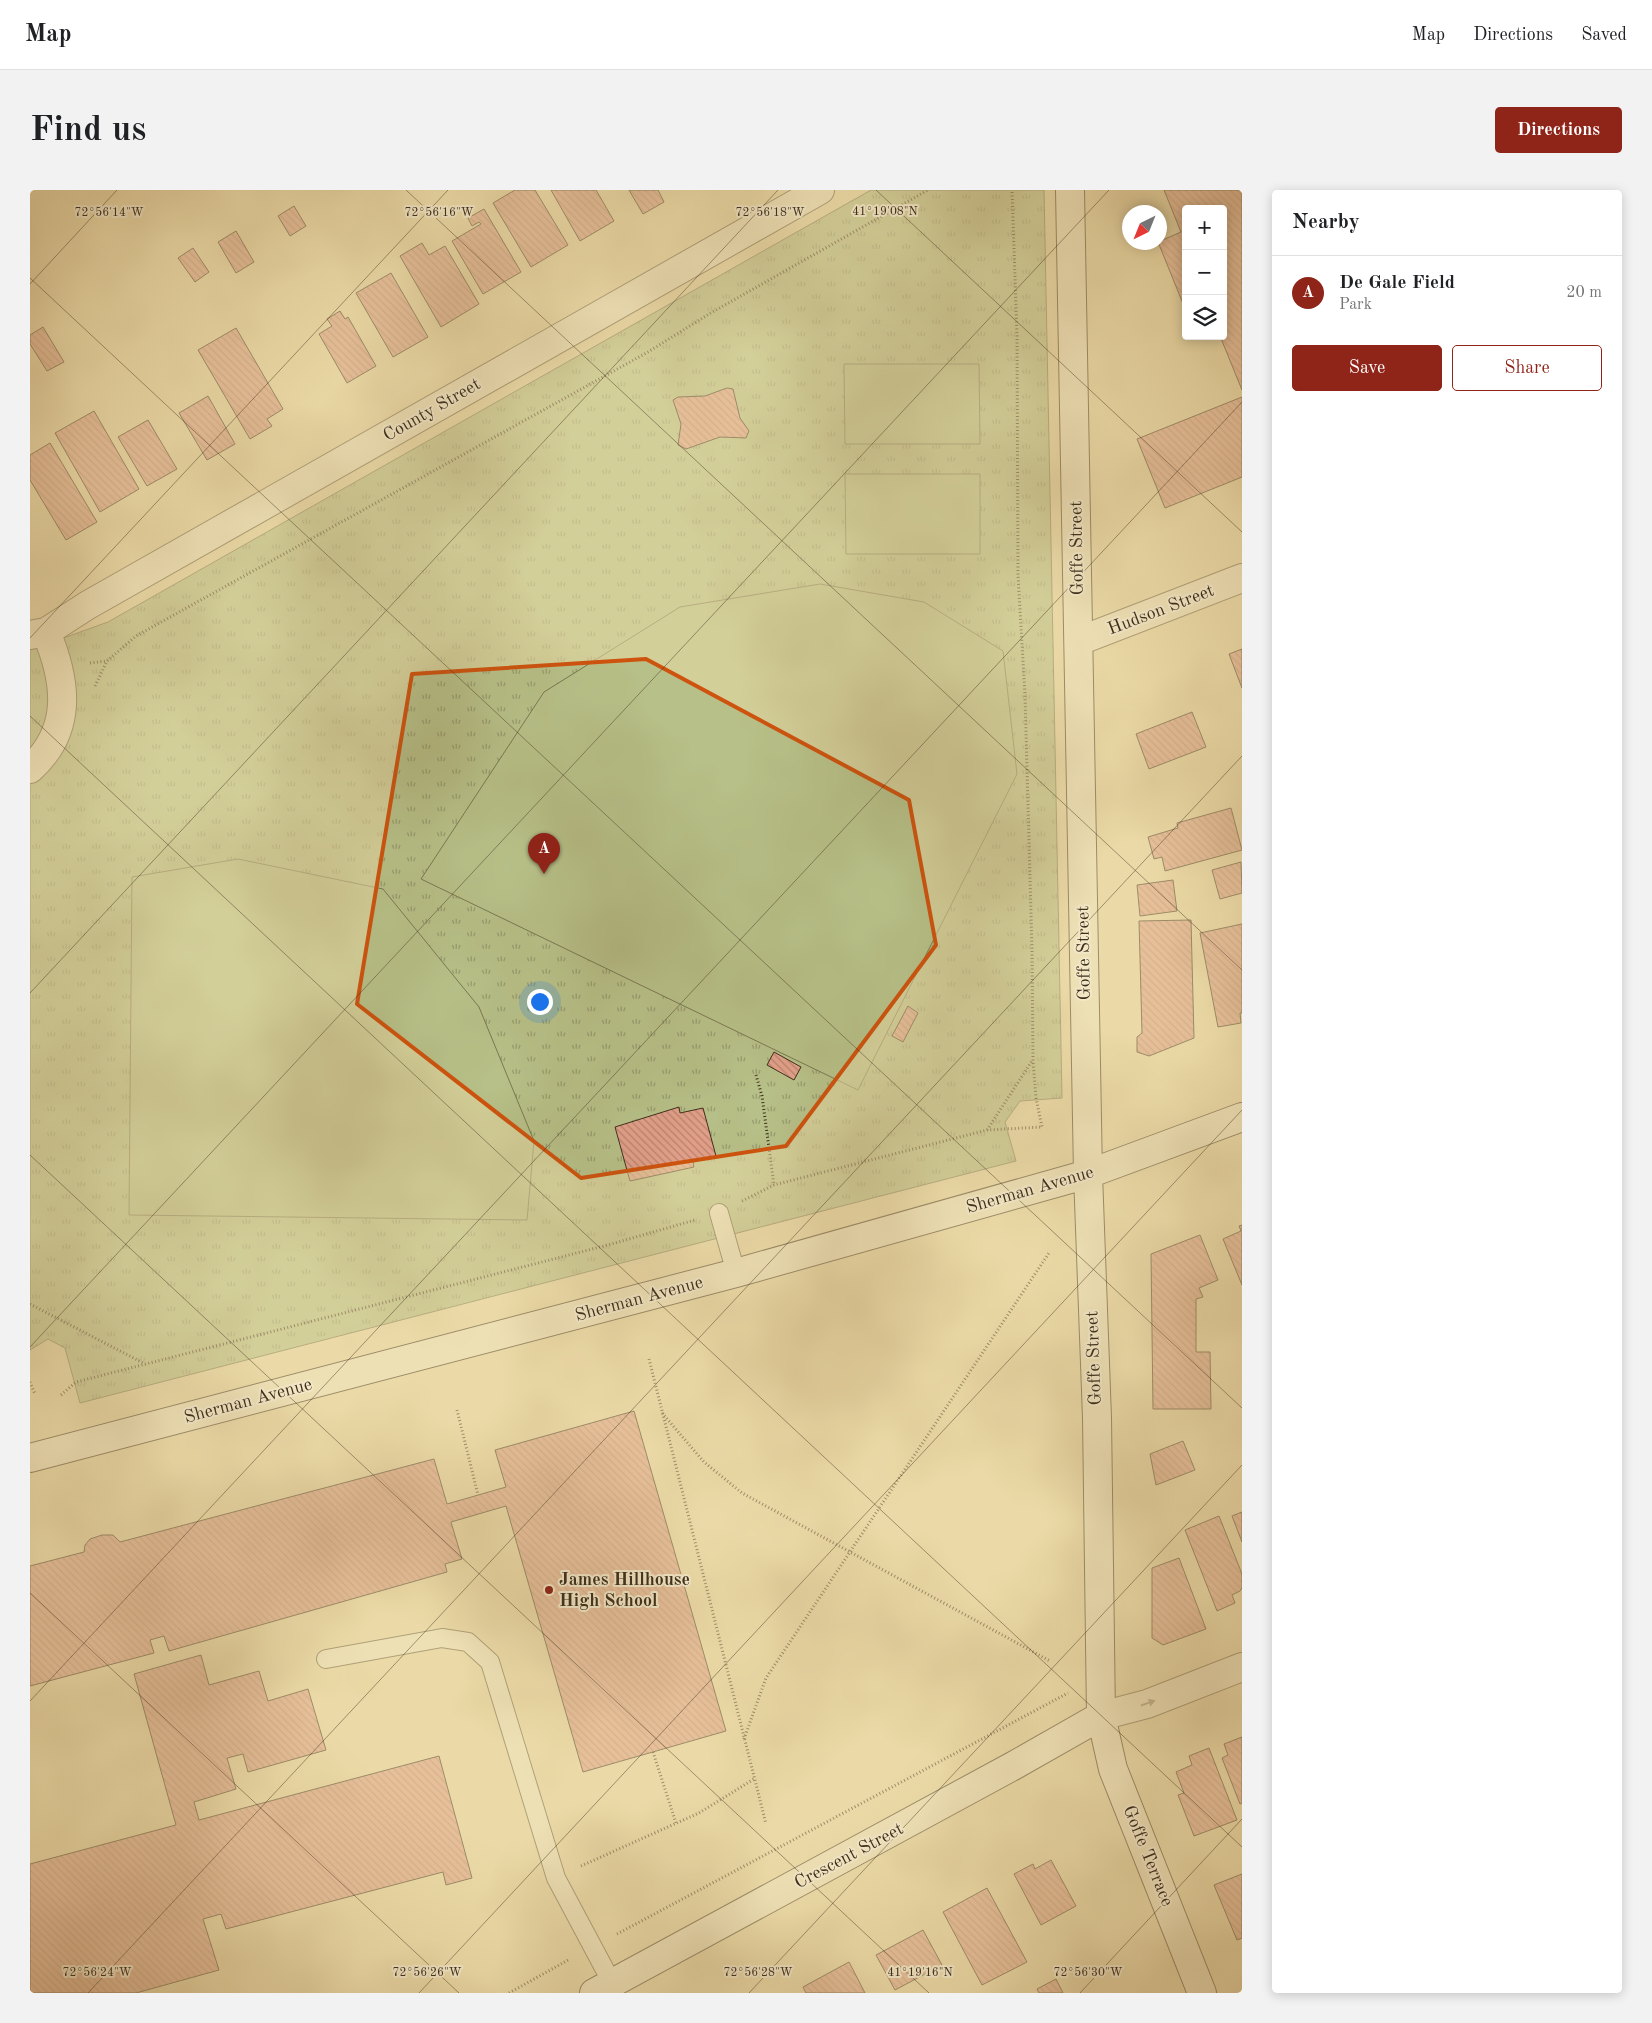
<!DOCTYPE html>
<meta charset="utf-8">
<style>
:root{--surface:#fff;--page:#f2f2f2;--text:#202124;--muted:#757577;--line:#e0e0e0;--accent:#8f2418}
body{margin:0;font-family:"Old Standard TT",serif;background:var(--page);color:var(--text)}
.controls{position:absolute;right:15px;top:15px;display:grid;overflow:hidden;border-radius:5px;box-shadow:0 2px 12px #0003}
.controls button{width:45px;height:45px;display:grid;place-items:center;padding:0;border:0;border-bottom:1px solid var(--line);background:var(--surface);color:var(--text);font:25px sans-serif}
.compass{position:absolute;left:1092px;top:15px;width:45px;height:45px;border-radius:50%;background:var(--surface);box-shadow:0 2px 12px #0003;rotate:223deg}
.you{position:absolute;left:509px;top:811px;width:18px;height:18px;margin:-12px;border:4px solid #fff;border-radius:50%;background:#1a73e8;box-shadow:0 0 0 8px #1a73e833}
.badge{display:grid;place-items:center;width:32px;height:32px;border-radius:50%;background:var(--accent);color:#fff;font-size:16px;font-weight:700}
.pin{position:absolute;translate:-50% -41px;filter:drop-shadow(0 1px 2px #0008)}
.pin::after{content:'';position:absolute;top:26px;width:18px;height:15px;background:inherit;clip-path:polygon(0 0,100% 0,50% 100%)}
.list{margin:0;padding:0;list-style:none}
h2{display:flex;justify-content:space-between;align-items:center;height:65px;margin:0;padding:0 20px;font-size:21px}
h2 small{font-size:16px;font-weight:400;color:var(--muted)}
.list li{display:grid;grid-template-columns:32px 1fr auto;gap:15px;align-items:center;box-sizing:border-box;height:75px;padding:0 20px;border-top:1px solid var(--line)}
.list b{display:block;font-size:19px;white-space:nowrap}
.list p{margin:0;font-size:16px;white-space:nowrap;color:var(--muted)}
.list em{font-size:16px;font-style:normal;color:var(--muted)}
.actions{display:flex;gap:10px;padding:15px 20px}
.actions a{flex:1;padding:11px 0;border:1px solid var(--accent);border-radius:5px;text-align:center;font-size:18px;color:var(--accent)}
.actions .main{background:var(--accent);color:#fff}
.icon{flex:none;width:28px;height:28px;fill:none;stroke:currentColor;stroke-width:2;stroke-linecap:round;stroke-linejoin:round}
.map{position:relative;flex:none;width:1212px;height:1803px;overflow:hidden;border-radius:5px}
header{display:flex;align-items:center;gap:30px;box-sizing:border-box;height:70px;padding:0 25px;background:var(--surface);border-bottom:1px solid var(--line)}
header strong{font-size:24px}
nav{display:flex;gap:28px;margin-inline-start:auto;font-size:18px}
.intro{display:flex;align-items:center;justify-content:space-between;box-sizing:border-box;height:120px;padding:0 30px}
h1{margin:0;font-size:35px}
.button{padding:12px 22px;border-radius:5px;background:var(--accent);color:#fff;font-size:18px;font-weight:700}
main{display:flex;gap:30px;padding:0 30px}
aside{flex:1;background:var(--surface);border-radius:5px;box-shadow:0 2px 12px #0003}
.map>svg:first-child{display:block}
</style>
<header>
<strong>Map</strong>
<nav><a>Map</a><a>Directions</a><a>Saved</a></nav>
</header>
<div class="intro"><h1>Find us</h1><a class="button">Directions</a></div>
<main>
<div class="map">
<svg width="1212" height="1803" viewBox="0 0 1212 1803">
<defs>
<pattern id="park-tufts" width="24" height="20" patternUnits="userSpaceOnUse" patternTransform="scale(1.25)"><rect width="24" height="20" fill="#b7c088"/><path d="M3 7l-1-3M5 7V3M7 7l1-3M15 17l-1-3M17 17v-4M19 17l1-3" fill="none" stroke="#969c6e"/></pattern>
<pattern id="building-back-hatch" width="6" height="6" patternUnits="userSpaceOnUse" patternTransform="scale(1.25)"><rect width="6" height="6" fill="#e3a08a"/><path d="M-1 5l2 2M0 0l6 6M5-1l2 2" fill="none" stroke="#b98370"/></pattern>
</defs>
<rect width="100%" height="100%" fill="#ebdaa7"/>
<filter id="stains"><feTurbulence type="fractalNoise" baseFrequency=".004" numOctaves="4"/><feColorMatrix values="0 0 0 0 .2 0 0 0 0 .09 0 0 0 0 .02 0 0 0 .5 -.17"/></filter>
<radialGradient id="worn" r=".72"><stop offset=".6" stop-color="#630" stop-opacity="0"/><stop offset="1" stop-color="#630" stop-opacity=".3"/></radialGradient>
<path fill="url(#park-tufts)" stroke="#7a7852" d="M841,0H1014L1032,908L990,911L975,932L986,971L50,1213L35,1158L18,1149L0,1160V460L78,432Z"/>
<path fill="#b7c088" stroke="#7a7852" d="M949,174L950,254H815L814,174Z
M815,284H950V364H816Z
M790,394L894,412L973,461L987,584L828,900L391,689L514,502L650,417Z
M208,669L353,699L449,817L504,951L497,1030L99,1025L102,687Z"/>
<path fill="url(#building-back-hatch)" stroke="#3e2f1c" d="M485,0H505L538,55L501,77L463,13Z
M521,0H566L584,31L550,51Z
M599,0H628L634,12L613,24Z
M1134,0H1212V200L1190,146H1193V19H1156V121L1128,52L1151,42Z
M264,16L276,36L260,46L248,26Z
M454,19L491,82L453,104L422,51L451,34L449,32L442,36L438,28Z
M206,41L224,72L206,83L188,52Z
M392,53L399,65L415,56L449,114L411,137L370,66Z
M163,58L179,82L165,92L148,68Z
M361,83L398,147L363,167L326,103Z
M310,121L315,129L318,127L346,176L317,193L289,144L302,136L297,129Z
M13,137L34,172L17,181L0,154V145Z
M206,138L253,219L237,229L242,236L220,249L168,160Z
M697,198L703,199L710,228L719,241L716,248L690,247L656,259L648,255L651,234L643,210L648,207L675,206Z
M178,206L205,254L177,270L149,223Z
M1212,207V287L1135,318L1107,249Z
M64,221L109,299L70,322L25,243Z
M118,230L147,279L117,296L88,247Z
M20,253L67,332L36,350L0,290V265Z
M1212,459V498L1199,464Z
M1162,522L1176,557L1119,579L1106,544Z
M1201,618L1212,660L1135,681L1132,667L1124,669L1118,647L1148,638L1147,633Z
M1211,672L1212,703L1190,709L1182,680Z
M1143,690L1147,721L1110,726L1107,695Z
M1161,730L1164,848L1119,866L1107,862V847L1112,843L1109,731Z
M1212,734V823H1210L1211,833L1188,837L1170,743Z
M878,816L888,823L873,852L862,846Z
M744,862L771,877L764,890L737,875Z
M649,917L650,923L673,918L686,966L663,972L664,977L600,991L585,937Z
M1212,1035V1095L1193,1049L1211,1041L1209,1036Z
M1170,1045L1188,1090L1169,1098L1173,1107L1166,1109V1162H1180L1181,1219H1123L1121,1064Z
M604,1221L696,1541L553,1582L476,1316L421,1332L432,1369L415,1374L417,1382L139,1461L134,1446L120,1450L124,1463L0,1496V1376L54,1362L55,1355L60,1349L72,1345H83L90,1352L404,1269L417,1314L476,1297L465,1260Z
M1153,1251L1165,1280L1126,1295L1120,1264Z
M1212,1322V1352L1202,1326Z
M1189,1326L1212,1384V1398L1210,1401L1202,1405L1205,1413L1187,1421L1155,1340Z
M1149,1368L1176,1439L1133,1455L1122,1448V1378Z
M171,1465L179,1495L229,1481L238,1511L278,1499L296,1560L218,1582L213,1564L197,1568L206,1599L164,1612L169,1630L409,1566L442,1688L416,1695L413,1682L196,1739L191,1724L173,1729L189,1780L106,1803H0V1674L146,1635L104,1484Z
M1212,1547V1613L1210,1614L1192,1568L1198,1565L1194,1554Z
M1179,1558L1207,1630L1164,1646L1148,1605L1154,1603L1146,1582L1162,1575L1159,1566Z
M1021,1670L1046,1716L1011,1735L984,1684L1003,1674L1005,1679Z
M1212,1684V1748L1207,1750L1184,1695Z
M957,1698L997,1772L952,1795L913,1722Z
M893,1740L912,1775L865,1800L846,1765Z
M819,1772L835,1803H776L773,1797Z
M1026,1789L1033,1803H1009L1007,1799Z"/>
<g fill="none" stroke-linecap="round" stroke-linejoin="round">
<g stroke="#695a3f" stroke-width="20">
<path id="lane" d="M689,1023L706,1083
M296,1469L412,1448L438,1452L460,1472L526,1688L582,1793"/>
</g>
<g stroke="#695a3f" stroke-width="30">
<path id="street" d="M0,445L16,442L58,415L790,0
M1049,451L1212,388
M0,579C43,540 37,492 16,442
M1071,1526L1117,1514L1212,1477"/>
</g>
<g stroke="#3e2f1c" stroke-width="30">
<path id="secondary" d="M1040,0L1058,984L1067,1228L1071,1526L1083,1579L1172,1803
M0,1268L706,1083L1058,984L1212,927
M564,1803L983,1576L1071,1526"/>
</g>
<path stroke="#3e2f1c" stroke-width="3" stroke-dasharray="1 2.5" stroke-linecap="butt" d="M60,473L76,471
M65,496L77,471L106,446L618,162L679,124L898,0
M726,885L732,906L744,995
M957,940L1002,871
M712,1011L744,995L957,940L1012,937L1006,908L1003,871L1002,760L995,505L988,385L987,146L982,0
M0,1114L115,1174
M619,1169L736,1634
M0,1192L5,1204
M31,1205L46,1192L578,1055L665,1030
M427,1220L448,1305
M632,1223L674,1272L712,1303L1020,1471
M714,1549L736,1488L1019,1063
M623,1562L646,1633
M551,1676L669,1623L724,1589
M587,1744L1038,1503
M479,1803L540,1769"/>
<use href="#lane" stroke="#f2e7c6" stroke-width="18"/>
<use href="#street" stroke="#f2e7c6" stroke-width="28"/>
<use href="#secondary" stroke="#f2e7c6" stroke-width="28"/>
</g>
<defs><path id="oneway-solid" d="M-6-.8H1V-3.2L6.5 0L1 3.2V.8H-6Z" transform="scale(1.25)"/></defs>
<use fill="#988b71" href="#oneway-solid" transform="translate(1118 1513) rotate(-19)"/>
<path d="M0 0H1212V1803H0ZM616,469L879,610L906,755L756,956L551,988L327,814L382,484Z" fill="#ebdaa7" fill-opacity=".55" fill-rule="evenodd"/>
<path fill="none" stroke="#ce530e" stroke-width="4" stroke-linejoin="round" d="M616,469L879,610L906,755L756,956L551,988L327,814L382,484Z"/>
<path fill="none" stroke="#3e2f1c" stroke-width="1" stroke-opacity="0.45" d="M376,0L1212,780M846,0L1212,342M0,88L1212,1218M0,94L87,0M0,448L418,0M0,526L1212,1657M0,803L748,0M0,965L899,1803M0,1157L1079,0M0,1403L429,1803M0,1511L1212,212M58,1803L1212,566M389,1803L1212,920M719,1803L1212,1275M1050,1803L1212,1629"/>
<circle fill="#8f2418" stroke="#f2e7c6" stroke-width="2" cx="519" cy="1400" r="5"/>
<g text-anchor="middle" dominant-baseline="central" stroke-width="4" stroke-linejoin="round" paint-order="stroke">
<g font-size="18" fill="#3e2f1c" stroke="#f2e7c6">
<text transform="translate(402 220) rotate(-30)">County Street</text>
<text transform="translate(1047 358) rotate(-91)">Goffe Street</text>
<text transform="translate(1131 420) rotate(-21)">Hudson Street</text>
<text transform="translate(1054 763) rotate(-91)">Goffe Street</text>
<text transform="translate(1000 1000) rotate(-16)">Sherman Avenue</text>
<text transform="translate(609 1109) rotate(-15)">Sherman Avenue</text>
<text transform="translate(1064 1168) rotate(-92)">Goffe Street</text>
<text transform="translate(218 1211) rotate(-15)">Sherman Avenue</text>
<text transform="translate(819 1666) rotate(-28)">Crescent Street</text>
<text transform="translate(1118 1666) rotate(68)">Goffe Terrace</text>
</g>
<g font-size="18" font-weight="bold" fill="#3e2f1c" stroke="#f2e7c6" text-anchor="start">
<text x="529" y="1390">James Hillhouse<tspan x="529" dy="21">High School</tspan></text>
</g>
</g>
<g font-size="12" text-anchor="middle" fill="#3e2f1c" stroke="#f2e7c6" stroke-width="4" stroke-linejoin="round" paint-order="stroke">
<text x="855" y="25">41°19'08"N</text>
<text x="79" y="26">72°56'14"W</text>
<text x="409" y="26">72°56'16"W</text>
<text x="740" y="26">72°56'18"W</text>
<text x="67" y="1786">72°56'24"W</text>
<text x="397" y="1786">72°56'26"W</text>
<text x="728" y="1786">72°56'28"W</text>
<text x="1058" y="1786">72°56'30"W</text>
<text x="890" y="1786">41°19'16"N</text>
</g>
<rect width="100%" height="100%" filter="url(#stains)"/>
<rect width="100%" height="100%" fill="url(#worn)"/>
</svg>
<div class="controls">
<button>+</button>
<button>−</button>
<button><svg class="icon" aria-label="layers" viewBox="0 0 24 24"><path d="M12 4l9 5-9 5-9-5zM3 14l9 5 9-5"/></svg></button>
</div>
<svg class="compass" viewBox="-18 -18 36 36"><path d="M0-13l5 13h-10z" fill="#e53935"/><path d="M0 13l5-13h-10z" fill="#757577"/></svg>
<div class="you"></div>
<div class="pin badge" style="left:514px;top:684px">A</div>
</div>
<aside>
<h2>Nearby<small></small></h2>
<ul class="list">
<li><span class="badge">A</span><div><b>De Gale Field</b><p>Park</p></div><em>20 m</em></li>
</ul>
<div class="actions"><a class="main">Save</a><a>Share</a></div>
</aside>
</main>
